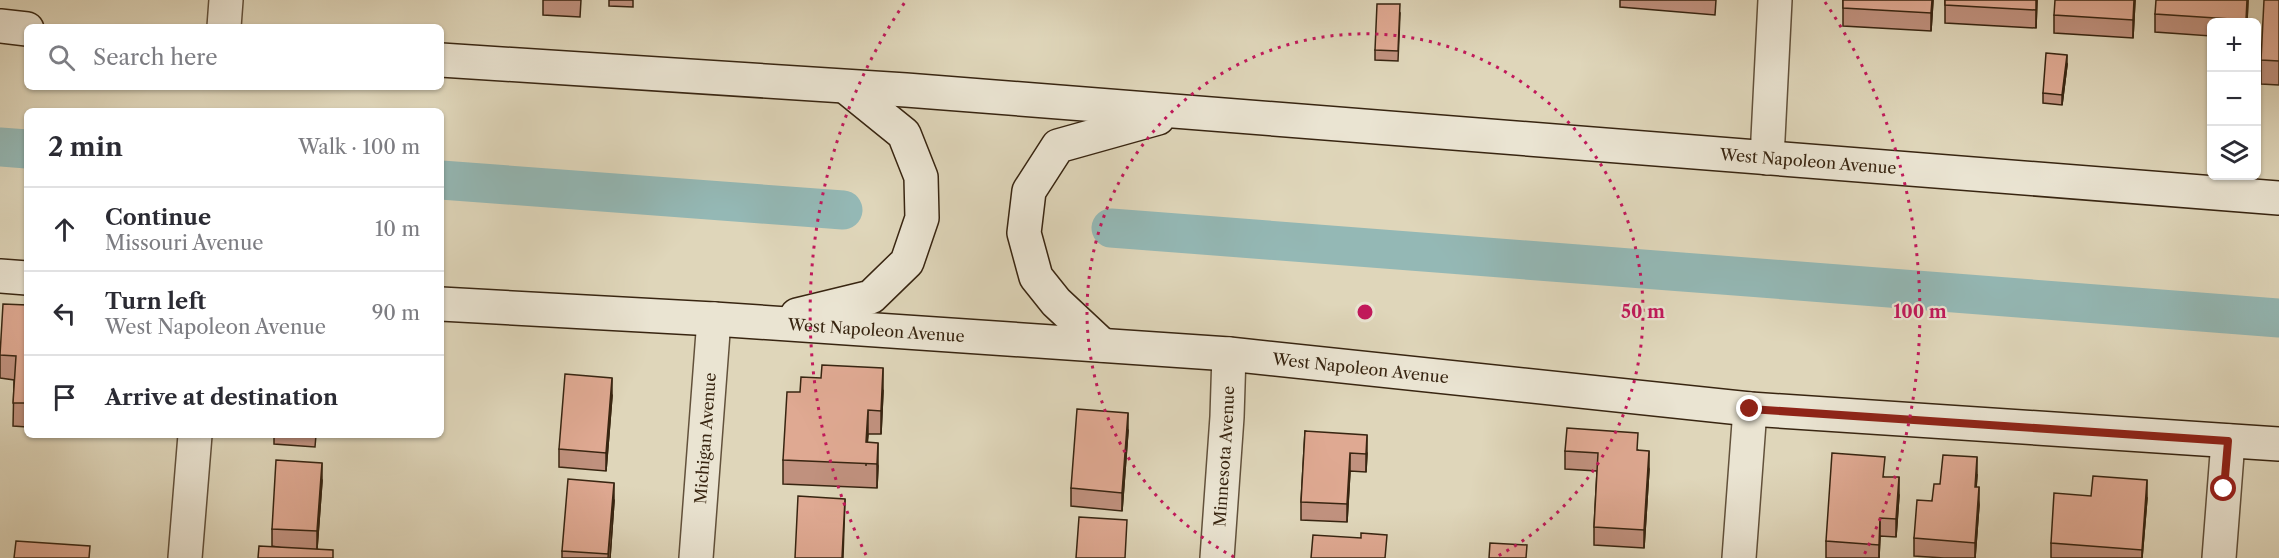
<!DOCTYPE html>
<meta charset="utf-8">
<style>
:root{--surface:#fff;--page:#f7f7f7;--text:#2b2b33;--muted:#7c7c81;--line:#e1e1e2}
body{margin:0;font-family:"Libre Caslon Text",serif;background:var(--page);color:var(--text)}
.controls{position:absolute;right:18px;top:18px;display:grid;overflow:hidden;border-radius:9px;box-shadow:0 2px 4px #0004}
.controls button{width:54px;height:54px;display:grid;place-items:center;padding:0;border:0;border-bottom:2px solid var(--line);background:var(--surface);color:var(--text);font:30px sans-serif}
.stop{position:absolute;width:18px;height:18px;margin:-14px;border:4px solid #8f2418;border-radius:50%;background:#fff}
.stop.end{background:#8f2418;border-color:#fff;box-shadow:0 2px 6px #0008}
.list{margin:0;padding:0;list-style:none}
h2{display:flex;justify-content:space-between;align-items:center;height:78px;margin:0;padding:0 24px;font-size:26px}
h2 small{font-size:20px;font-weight:400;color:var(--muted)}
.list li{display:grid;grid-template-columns:39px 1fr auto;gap:18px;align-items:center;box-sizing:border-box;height:84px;padding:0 24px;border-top:2px solid var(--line)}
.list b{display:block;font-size:22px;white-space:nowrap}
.list p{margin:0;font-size:20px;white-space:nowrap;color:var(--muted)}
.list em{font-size:20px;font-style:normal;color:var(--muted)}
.icon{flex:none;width:33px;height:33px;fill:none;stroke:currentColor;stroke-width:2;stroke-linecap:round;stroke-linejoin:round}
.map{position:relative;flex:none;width:2279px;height:558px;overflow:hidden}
.search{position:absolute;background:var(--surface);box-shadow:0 2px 4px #0004;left:24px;top:24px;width:420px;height:66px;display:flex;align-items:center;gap:15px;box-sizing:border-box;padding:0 21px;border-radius:9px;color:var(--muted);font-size:22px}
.panel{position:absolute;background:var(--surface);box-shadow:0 2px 4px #0004;left:24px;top:108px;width:420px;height:330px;border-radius:9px}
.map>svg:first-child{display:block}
</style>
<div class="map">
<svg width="2279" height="558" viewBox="0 0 2279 558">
<rect width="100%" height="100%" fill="#dfd6ba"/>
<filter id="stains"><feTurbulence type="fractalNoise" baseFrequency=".00333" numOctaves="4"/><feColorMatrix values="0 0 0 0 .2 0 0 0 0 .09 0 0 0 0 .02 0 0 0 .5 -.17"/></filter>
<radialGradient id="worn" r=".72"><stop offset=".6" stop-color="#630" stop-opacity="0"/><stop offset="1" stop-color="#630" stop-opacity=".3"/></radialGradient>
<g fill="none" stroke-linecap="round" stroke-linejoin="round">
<path stroke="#94b8b5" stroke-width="39" d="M0,147L27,149
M441,180L843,210
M1111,228L2279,318"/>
<g stroke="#62513b" stroke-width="36">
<g id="minor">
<path d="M224,27L226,0"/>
<path d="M1767,158L1775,0"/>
<path d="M185,558L195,435"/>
<path id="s1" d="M696,558L714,319"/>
<path id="s2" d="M1217,558L1227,417L1229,354"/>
<path d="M1739,558L1750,409"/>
<path d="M2219,558L2228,441"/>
</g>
</g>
<g stroke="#382511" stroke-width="36">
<g id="secondary">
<path d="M0,26L27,29"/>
<path id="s3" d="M441,60L906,90L2279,198"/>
<path d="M0,276L27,278"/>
<path id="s4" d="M441,304L714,319L1229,354L1750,409L2279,444"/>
<path d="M797,315L871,297L907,262L922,218L921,177L904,134L846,87"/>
<path d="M1102,345L1056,302L1036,277L1024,233L1029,191L1058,146L1158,118"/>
</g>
</g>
<use href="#minor" stroke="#eae4d2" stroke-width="33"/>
<use href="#secondary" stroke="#eae4d2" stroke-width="33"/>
</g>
<path fill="#c0917e" stroke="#382511" stroke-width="1.5" d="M543,0H581L580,17L543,15Z
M609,0H633V7L609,6Z
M1620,0H1716L1715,15L1620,7Z
M1843,0H1933L1931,31L1843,26Z
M1945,0H2037L2036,28L1945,23Z
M2135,0L2133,38L2054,33V15Z
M2248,0L2247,22H2211V36L2155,32V14Z
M2279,0V85L2261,84V60Z
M1400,14L1398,61L1375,60V50Z
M2067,65L2062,105L2043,103V93Z
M27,305V427L13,426L14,380L0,378V355Z
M883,391L881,434H868L867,442L878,466L877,488L783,484V460Z
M612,396L606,471L559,467V449Z
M1128,431L1122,511L1071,506V488Z
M1305,431L1367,453L1366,472L1350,471L1347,522L1301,520V502Z
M274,435H316L315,447L274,444Z
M1638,450L1649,469L1644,548L1594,545V527L1597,471L1565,469V451Z
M1977,475L1976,487L1979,505L1975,558H1944L1914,556V538L1940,484Z
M1884,477L1899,495L1896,537L1880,536L1879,558H1826V541Z
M322,481L317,549L333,558L272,546V529Z
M2091,496L2147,498L2142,558H2051V543Z
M614,501L610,558H562V551Z"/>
<path fill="#9c7666" stroke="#382511" stroke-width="1.5" d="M1932,0H1933L1931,31V13Z
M2036,0H2037L2036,28Z
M2134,0H2135L2133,38V20Z
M2247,0H2248L2247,22H2246Z
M2067,55V65L2062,105V95Z
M883,368V391L881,434V411Z
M612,378V396L606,471V453Z
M868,410V434L866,466V442Z
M1128,413V431L1122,511V493Z
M1367,435V453L1366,472V454Z
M878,443V466L877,488V464Z
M1649,451V469L1644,548V530Z
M1350,453V471L1347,522V504Z
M1977,457V475L1975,505V487Z
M322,463V481L317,549V531Z
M1899,477V495L1896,537V519Z
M2147,480V498L2142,558V550Z
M614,483V501L610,558H608Z
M1979,487V505L1975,558V543Z
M845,499L843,558H842Z
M1880,518V536L1879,558V545Z"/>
<path fill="#dfa992" stroke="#382511" stroke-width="1.5" d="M1843,0H1932L1931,13L1843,8Z
M1945,0H2036V10L1945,5Z
M2055,0H2134L2133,20L2054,15Z
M2156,0H2247L2246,20L2155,14Z
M2264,0H2279V61L2261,60Z
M1377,4H1400L1398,51L1375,50Z
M2046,53L2067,55L2062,95L2043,93Z
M3,304L27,305V403H13L16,356L0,355Z
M822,365L883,368L881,411L868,410L866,442L878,443L877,464L783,460L787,392H800L801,377L821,378Z
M565,374L612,378L606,453L559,449Z
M1077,409L1128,413L1122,493L1071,488Z
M1567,428L1638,433L1637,450L1649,451L1644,530L1594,527L1598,453L1565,451Z
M1305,431L1367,435L1366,454L1350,453L1347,504L1301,502Z
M1832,453L1885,457L1883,477H1899L1896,519L1880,518L1879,545L1826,541Z
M1943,455L1977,457L1975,487H1979L1975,543L1914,538L1917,500L1932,501L1934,484H1940Z
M276,460L322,463L317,531L272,529Z
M2093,476L2147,480L2142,550L2051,543L2054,493L2091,496Z
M568,479L614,483L608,554L562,551Z
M798,496L845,499L842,558H795Z
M1079,517L1127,520L1125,558H1076Z
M1361,533L1387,535L1385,558H1311L1313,535L1361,538Z
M16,541L90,546L89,558H14Z
M1490,543L1527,545L1526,558H1489Z
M259,546L333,550V558H258Z"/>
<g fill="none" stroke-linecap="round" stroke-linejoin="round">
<path stroke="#8f2418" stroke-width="8" d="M1750,409L2228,441L2224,489"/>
</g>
<g fill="none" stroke="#c2185b" stroke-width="3" stroke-dasharray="3 6">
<path d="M1234 557A278 278 0 1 1 1496 557"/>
<path d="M866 555A555 555 0 0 1 905 2M1825 2A555 555 0 0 1 1864 555"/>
</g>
<g text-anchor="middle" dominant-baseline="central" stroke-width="4.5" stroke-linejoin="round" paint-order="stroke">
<g font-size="16" fill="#382511" stroke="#eae4d2">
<text stroke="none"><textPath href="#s3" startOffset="1371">West Napoleon Avenue</textPath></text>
<text stroke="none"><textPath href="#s4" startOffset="436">West Napoleon Avenue</textPath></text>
<text stroke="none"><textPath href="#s4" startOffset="922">West Napoleon Avenue</textPath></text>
<text stroke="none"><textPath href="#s1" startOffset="120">Michigan Avenue</textPath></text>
<text stroke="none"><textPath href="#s2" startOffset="102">Minnesota Avenue</textPath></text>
</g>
</g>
<circle cx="1365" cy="312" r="9" fill="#c2185b" stroke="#eae4d2" stroke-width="3"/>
<g font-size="18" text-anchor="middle" font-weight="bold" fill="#c2185b" stroke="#eae4d2" stroke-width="4.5" stroke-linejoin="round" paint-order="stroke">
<text x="1643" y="318">50 m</text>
<text x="1920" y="318">100 m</text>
</g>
<rect width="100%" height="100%" filter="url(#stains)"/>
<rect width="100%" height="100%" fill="url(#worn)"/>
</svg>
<div class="controls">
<button>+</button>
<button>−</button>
<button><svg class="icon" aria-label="layers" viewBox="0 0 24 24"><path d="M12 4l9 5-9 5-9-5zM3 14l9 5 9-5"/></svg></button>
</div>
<div class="stop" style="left:2224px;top:489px"></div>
<div class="stop end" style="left:1750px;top:409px"></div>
<div class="search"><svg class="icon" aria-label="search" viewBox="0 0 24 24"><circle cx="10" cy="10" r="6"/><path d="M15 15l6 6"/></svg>Search here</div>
<section class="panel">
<h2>2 min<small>Walk · 100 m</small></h2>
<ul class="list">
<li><svg class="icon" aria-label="ahead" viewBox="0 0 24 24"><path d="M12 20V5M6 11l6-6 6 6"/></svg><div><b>Continue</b><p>Missouri Avenue</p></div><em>10 m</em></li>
<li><svg class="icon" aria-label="left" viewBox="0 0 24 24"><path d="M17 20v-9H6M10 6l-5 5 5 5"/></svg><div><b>Turn left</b><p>West Napoleon Avenue</p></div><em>90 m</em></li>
<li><svg class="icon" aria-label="arrive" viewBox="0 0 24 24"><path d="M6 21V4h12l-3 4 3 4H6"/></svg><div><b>Arrive at destination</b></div></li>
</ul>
</section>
</div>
